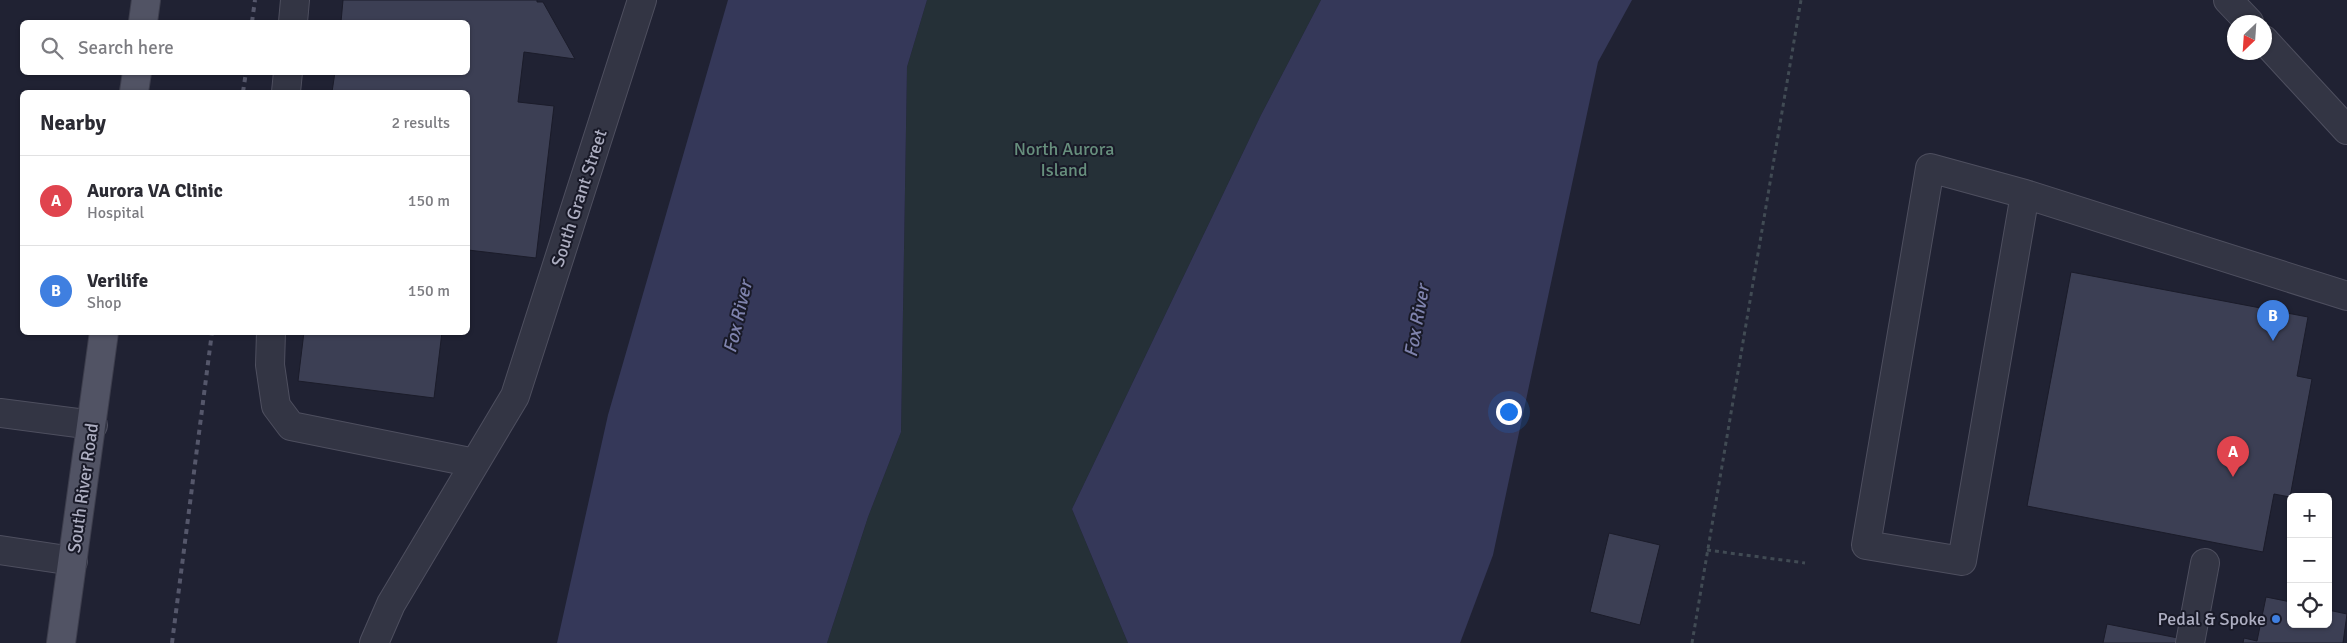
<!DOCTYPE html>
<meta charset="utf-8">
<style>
:root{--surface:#fff;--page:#f2f2f3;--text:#2b2b33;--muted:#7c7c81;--line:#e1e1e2;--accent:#0b8043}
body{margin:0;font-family:Signika,sans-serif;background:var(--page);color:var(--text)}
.controls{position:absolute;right:15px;bottom:15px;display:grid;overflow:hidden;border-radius:8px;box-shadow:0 1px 4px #0004}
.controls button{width:45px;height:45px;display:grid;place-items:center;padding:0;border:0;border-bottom:1px solid var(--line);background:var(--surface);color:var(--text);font:25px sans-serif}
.compass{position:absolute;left:2227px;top:15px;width:45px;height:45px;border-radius:50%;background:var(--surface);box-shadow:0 1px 4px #0004;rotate:205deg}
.you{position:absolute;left:1508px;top:411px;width:18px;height:18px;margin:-12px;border:4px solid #fff;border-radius:50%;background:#1a73e8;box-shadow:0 0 0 8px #1a73e833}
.badge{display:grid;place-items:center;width:32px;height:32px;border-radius:50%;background:var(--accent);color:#fff;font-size:16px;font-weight:700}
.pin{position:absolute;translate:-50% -41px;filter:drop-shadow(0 1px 2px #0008)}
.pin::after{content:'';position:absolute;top:26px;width:18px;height:15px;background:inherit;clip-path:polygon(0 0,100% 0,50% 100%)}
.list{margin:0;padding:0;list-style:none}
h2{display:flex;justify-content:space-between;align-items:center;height:65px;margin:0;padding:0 20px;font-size:21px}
h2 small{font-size:16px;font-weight:400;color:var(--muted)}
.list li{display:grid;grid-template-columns:32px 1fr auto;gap:15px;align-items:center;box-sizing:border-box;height:90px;padding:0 20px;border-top:1px solid var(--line)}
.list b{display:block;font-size:19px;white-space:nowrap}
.list p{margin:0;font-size:16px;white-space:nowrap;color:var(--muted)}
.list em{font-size:16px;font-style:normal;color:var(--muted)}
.icon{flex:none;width:28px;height:28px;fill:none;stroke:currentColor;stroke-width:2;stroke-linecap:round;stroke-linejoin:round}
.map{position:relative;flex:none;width:2347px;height:643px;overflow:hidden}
.search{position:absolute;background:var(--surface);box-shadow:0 1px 4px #0004;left:20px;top:20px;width:450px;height:55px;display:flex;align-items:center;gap:12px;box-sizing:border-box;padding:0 18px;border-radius:8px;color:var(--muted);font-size:19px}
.panel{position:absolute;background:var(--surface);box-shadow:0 1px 4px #0004;left:20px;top:90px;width:450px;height:245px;border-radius:8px}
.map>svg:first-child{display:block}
</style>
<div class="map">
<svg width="2347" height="643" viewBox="0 0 2347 643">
<rect width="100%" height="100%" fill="#202233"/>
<path fill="#253037" d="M927,0H1321L1261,115L1072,509L1128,643H827L868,517L901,432L907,67Z"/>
<path fill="#353859" d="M728,0H927L907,67L901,432L868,517L827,643H557L608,415Z
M1321,0H1632L1598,62L1493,555L1460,643H1128L1072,509L1261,115Z"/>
<path fill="#3c3f54" stroke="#1b1c2a" d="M343,0H537V2H543L575,59L524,52L518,102L554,106L536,258L468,250V92H332L335,72H468V22H341Z
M2071,272L2308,317L2297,376L2312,379L2290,497L2274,494L2263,552L2027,506Z
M304,332H442L434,398L298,381Z
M1609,533L1660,545L1640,625L1590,612Z
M2266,597L2291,602V624H2328V610L2347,614L2343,643H2243L2244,638L2257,641Z
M2107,624L2178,638L2177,643H2103Z"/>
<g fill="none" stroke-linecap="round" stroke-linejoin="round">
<g stroke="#4e4f5f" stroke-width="30">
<path id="minor" d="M2228,0L2249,22
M293,22L295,0
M2264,40L2347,130
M286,92L288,72
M2025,194L1962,561L1866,545L1930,168L2025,194L2347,296
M271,332L270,365L276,406L291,426L475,463
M0,413L93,425
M0,550L73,561
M374,643L391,604L515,396L642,0
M2190,643L2205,563"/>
</g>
<g stroke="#3d3e4d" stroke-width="30">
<path id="major" d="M143,22L146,0
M134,92L137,72
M61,643L104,332"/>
</g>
<path stroke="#414b54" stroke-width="3" stroke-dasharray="4 4" stroke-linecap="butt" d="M1707,550L1805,563
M1692,643L1801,0"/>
<use href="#minor" stroke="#333544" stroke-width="28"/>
<use href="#major" stroke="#515364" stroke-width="28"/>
<path stroke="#55576b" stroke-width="4" stroke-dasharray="5 5" stroke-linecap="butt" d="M252,22L255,0
M243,92L246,72
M172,643L212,332"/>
</g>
<circle fill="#3f7fe0" stroke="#191a28" stroke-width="2" cx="2276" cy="619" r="5"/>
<g text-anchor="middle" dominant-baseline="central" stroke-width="4" stroke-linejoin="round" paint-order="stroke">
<g font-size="18" fill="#678f7d" stroke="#191a28">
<text x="1064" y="149">North Aurora<tspan x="1064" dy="21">Island</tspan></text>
</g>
<g font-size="18" fill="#adaec1" stroke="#191a28">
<text transform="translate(579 198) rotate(-72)">South Grant Street</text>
<text transform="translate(83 488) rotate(-82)">South River Road</text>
</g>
<g font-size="18" fill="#adaec1" stroke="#191a28" text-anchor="end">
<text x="2266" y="619">Pedal &amp; Spoke</text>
</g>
<g font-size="19" font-style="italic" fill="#7f83ad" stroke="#191a28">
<text transform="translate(738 317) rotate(-77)">Fox River</text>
<text transform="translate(1417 321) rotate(-80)">Fox River</text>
</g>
</g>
</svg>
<div class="controls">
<button>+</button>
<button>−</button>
<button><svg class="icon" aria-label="locate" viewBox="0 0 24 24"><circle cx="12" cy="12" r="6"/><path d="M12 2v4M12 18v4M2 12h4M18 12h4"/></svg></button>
</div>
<svg class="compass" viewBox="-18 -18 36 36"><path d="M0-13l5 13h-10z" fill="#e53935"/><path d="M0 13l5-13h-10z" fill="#7c7c81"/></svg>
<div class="you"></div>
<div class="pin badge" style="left:2233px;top:477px;background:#e0444e">A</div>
<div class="pin badge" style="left:2273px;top:341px;background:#3f7fe0">B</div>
<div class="search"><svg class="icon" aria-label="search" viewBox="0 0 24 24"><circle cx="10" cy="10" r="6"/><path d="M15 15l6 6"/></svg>Search here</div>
<section class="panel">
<h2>Nearby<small>2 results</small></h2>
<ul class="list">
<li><span class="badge" style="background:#e0444e">A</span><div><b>Aurora VA Clinic</b><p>Hospital</p></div><em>150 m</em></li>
<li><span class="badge" style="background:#3f7fe0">B</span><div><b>Verilife</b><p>Shop</p></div><em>150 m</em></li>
</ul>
</section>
</div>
